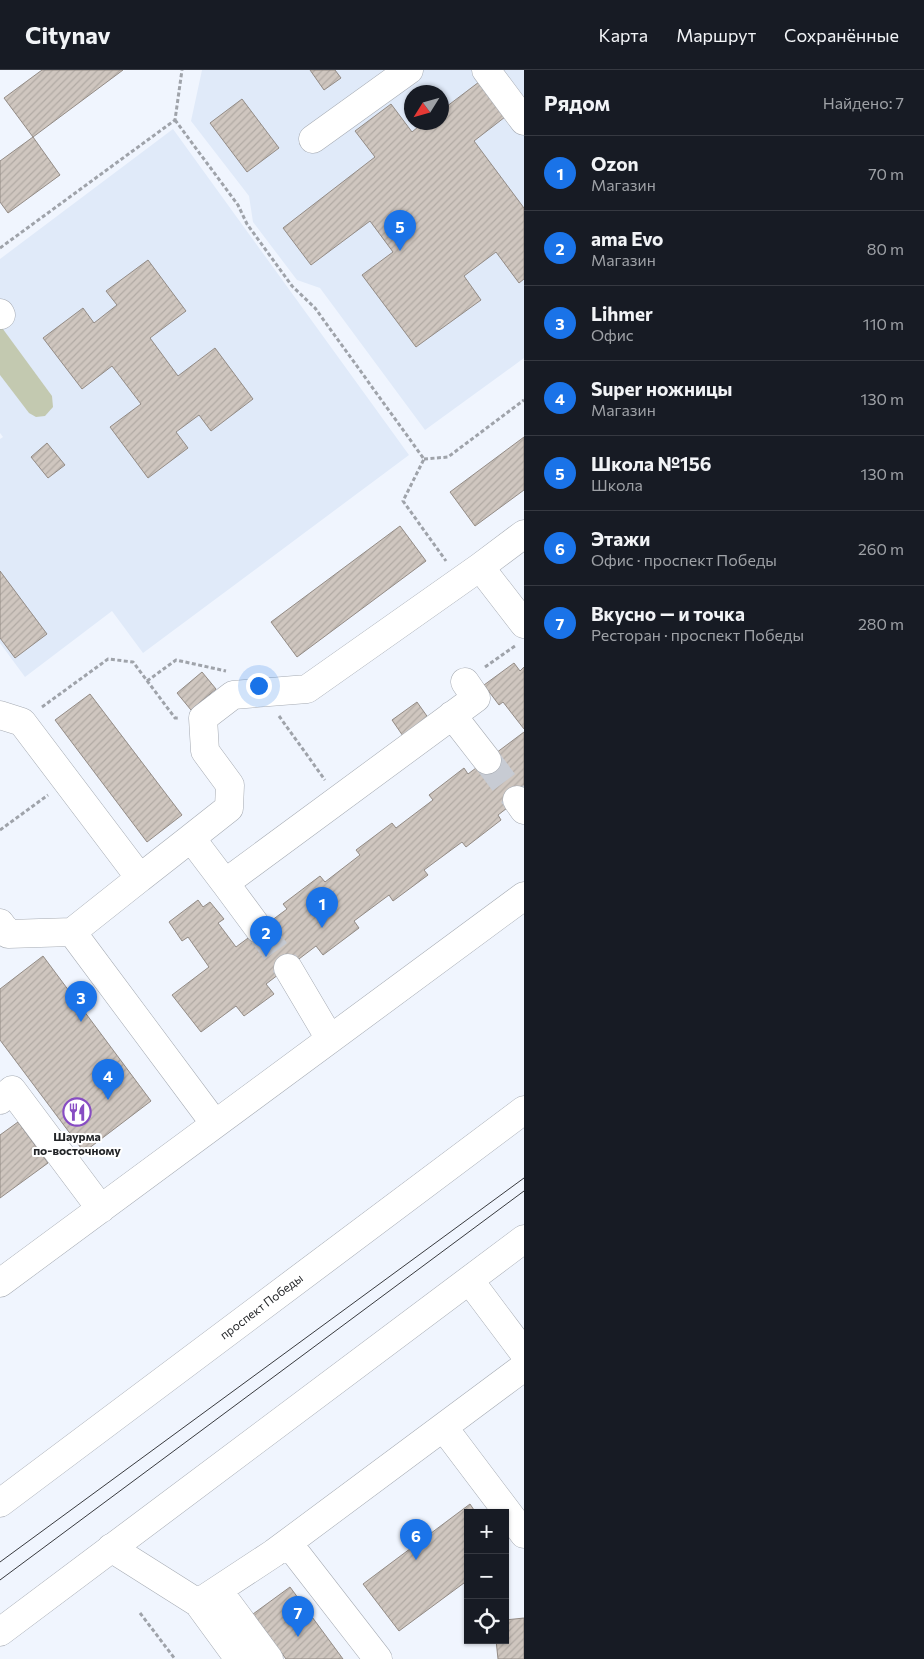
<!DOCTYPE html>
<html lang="ru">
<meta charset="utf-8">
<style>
:root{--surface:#171b24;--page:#242831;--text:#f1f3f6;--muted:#9ea1a6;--line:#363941;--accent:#1a73e8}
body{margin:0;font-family:Commissioner,sans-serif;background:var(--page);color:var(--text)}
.controls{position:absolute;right:15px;bottom:15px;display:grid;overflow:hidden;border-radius:0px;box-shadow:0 1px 4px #0004}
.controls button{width:45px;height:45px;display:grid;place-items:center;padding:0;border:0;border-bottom:1px solid var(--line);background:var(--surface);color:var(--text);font:25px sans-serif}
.compass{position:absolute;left:404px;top:15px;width:45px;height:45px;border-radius:50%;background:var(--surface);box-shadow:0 1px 4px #0004;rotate:233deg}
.you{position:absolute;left:258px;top:615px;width:18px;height:18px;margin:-12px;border:4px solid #fff;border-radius:50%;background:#1a73e8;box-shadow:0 0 0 8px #1a73e833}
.badge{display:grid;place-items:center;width:32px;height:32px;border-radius:50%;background:var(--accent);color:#fff;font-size:16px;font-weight:700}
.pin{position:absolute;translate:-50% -41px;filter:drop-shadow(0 1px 2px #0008)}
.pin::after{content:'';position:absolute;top:26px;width:18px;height:15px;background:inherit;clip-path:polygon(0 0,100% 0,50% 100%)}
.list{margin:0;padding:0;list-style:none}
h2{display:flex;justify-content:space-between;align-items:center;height:65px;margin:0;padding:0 20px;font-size:21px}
h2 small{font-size:16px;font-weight:400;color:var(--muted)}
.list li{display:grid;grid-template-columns:32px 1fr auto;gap:15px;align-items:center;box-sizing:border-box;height:75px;padding:0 20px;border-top:1px solid var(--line)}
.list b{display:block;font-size:19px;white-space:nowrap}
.list p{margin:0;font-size:16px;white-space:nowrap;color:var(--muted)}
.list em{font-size:16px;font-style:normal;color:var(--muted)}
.icon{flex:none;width:28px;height:28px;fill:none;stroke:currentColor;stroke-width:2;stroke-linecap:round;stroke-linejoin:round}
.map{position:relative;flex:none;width:524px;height:1589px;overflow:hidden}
header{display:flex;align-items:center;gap:30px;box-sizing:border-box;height:70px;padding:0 25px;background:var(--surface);border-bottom:1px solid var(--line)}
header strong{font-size:24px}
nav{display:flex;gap:28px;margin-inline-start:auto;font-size:18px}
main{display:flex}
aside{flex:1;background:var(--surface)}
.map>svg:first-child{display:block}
</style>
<header>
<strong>Citynav</strong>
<nav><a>Карта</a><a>Маршрут</a><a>Сохранённые</a></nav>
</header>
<main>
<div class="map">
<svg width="524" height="1589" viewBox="0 0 524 1589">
<defs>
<pattern id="building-hatch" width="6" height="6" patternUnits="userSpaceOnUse" patternTransform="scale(1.25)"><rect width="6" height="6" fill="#cfc6bf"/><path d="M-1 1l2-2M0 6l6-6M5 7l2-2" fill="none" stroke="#b1aaa4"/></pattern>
</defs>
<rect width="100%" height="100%" fill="#f0f5fe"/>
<path fill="#e0eaf9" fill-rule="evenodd" d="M202,0H524V288L425,360L320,218L297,210L253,152L249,126L191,51ZM412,22H442V52H412Z
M173,59L409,385L143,583L112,541L25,607L0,573V369L3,367L0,363V189Z"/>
<path fill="#c3c9b0" d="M0,255L52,326L53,337L45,346L36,347L29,343L0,305Z"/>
<path fill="url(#building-hatch)" stroke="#938b85" d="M42,0H123L33,67L4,28Z
M310,0H335L341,8L324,20Z
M479,12L505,47L474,71L524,138V209L519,213L496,182L464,206L481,230L416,277L362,205L393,182L370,151L311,195L283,158L375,87L355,61L391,34L412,62L424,52H442V40Z
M242,29L279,78L247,102L210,53Z
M33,67L60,105L8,143L0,132V91Z
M148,190L186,241L150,268L178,306L215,278L253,329L211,361L199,345L176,362L188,378L148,408L110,357L141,334L112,296L82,319L43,268L83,238L94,253L117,235L106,221Z
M524,367V420L475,456L450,422Z
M47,373L65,395L48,408L31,387Z
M400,456L426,491L297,587L271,552Z
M0,501L47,564L15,588L0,568Z
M514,593L520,601L524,597V659L503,632L499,635L484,615Z
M202,602L216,619L191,640L177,623Z
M90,624L182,745L147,772L55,650Z
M417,632L429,649L403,666L392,650Z
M524,662V725L498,745L501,750L466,777L462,772L424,800L428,805L393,831L389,825L354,851L359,858L323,885L316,876L266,914L274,924L244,946L236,936L201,962L172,925L209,897L188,867L182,871L169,852L198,830L203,837L210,832L224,849L218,853L236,877L287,839L283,834L320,806L325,812L360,785L356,780L392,753L396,758L433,730L429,725L464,698L468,704Z
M43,886L151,1031L84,1082L0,970V919Z
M18,1052L48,1093L0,1128V1065Z
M470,1434L476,1443H468V1510L399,1561L363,1514Z
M290,1517L343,1589H286L253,1544Z
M524,1548V1589H498L496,1570H505V1550Z"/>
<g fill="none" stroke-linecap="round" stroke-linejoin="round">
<path stroke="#c7cbd3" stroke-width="28" stroke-dasharray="28 14" stroke-linecap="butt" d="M487,690L517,730
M259,859L288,898"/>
<g stroke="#a6abb3" stroke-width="29">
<path id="minor" d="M486,0L524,51
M313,69L409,0
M0,243L1,245
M524,464L480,497L524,554
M0,645L22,652L140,808L72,862L215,1054
M452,645L487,690
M517,730L524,740
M191,768L229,738L230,715L205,681L203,648L233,625L307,619L480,497
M140,808L191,768L225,813L476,628L465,612
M225,813L259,859
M0,853L8,864L72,862
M288,898L330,969
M0,1030L12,1020L101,1139
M470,1211L524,1283
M0,1213L524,826
M444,1358L524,1464
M288,1473L378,1589
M111,1478L198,1533L239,1589
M218,1520L269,1589
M198,1533L274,1483L524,1297"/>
</g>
<g stroke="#a6abb3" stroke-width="29">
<path id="major" d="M0,1433L524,1040
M0,1562L524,1169"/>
</g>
<path stroke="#9fa3aa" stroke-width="3" stroke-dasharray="4 2.5" stroke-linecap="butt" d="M175,50L238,135L247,154L292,216L315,238L424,389L403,431L446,491
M0,178L175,50L182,0
M424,389L448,387L524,330
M485,597L515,576
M147,611L176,590L226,601
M42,637L108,589L133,592L175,648H179
M279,646L325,710
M0,760L48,725
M140,1543L175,1589"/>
<use href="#minor" stroke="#fff" stroke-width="28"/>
<use href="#major" stroke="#fff" stroke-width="28"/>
<path stroke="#383a3e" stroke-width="1" d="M0,1492L524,1108
M0,1510L524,1121"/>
</g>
<defs>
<g id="restaurant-ring" transform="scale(1.4375)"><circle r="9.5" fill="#fff" stroke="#874cc3" stroke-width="1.5"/><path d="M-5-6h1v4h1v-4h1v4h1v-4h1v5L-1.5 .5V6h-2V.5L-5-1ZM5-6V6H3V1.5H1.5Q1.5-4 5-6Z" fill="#874cc3"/></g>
</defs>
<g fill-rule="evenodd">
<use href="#restaurant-ring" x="77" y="1042"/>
</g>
<g text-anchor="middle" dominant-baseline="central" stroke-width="4" stroke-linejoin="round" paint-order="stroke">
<g font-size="12" font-weight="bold" fill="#232528" stroke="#fff">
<text x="77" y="1066">Шаурма<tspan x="77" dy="14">по-восточному</tspan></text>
</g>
<g font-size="12" fill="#232528" stroke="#fff">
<text transform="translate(261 1236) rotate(-37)">проспект Победы</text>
</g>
</g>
</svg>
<div class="controls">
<button>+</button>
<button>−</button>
<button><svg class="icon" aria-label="locate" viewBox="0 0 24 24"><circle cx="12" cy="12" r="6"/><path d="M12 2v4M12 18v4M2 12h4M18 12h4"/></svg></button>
</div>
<svg class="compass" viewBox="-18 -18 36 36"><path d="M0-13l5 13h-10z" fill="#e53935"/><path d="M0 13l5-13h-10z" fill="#9ea1a6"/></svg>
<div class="you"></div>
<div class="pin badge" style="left:322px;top:858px">1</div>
<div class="pin badge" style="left:266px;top:887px">2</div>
<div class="pin badge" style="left:81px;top:952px">3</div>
<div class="pin badge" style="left:108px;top:1030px">4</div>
<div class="pin badge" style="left:400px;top:181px">5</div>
<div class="pin badge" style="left:416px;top:1490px">6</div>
<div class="pin badge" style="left:298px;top:1567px">7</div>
</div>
<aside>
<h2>Рядом<small>Найдено: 7</small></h2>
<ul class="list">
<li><span class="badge">1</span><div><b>Ozon</b><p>Магазин</p></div><em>70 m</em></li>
<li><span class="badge">2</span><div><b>ama Evo</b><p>Магазин</p></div><em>80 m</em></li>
<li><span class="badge">3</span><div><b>Lihmer</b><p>Офис</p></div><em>110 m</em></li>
<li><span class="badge">4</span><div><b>Super ножницы</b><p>Магазин</p></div><em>130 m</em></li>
<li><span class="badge">5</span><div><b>Школа №156</b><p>Школа</p></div><em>130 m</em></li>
<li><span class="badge">6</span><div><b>Этажи</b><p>Офис · проспект Победы</p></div><em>260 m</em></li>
<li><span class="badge">7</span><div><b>Вкусно — и точка</b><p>Ресторан · проспект Победы</p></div><em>280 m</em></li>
</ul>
</aside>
</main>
